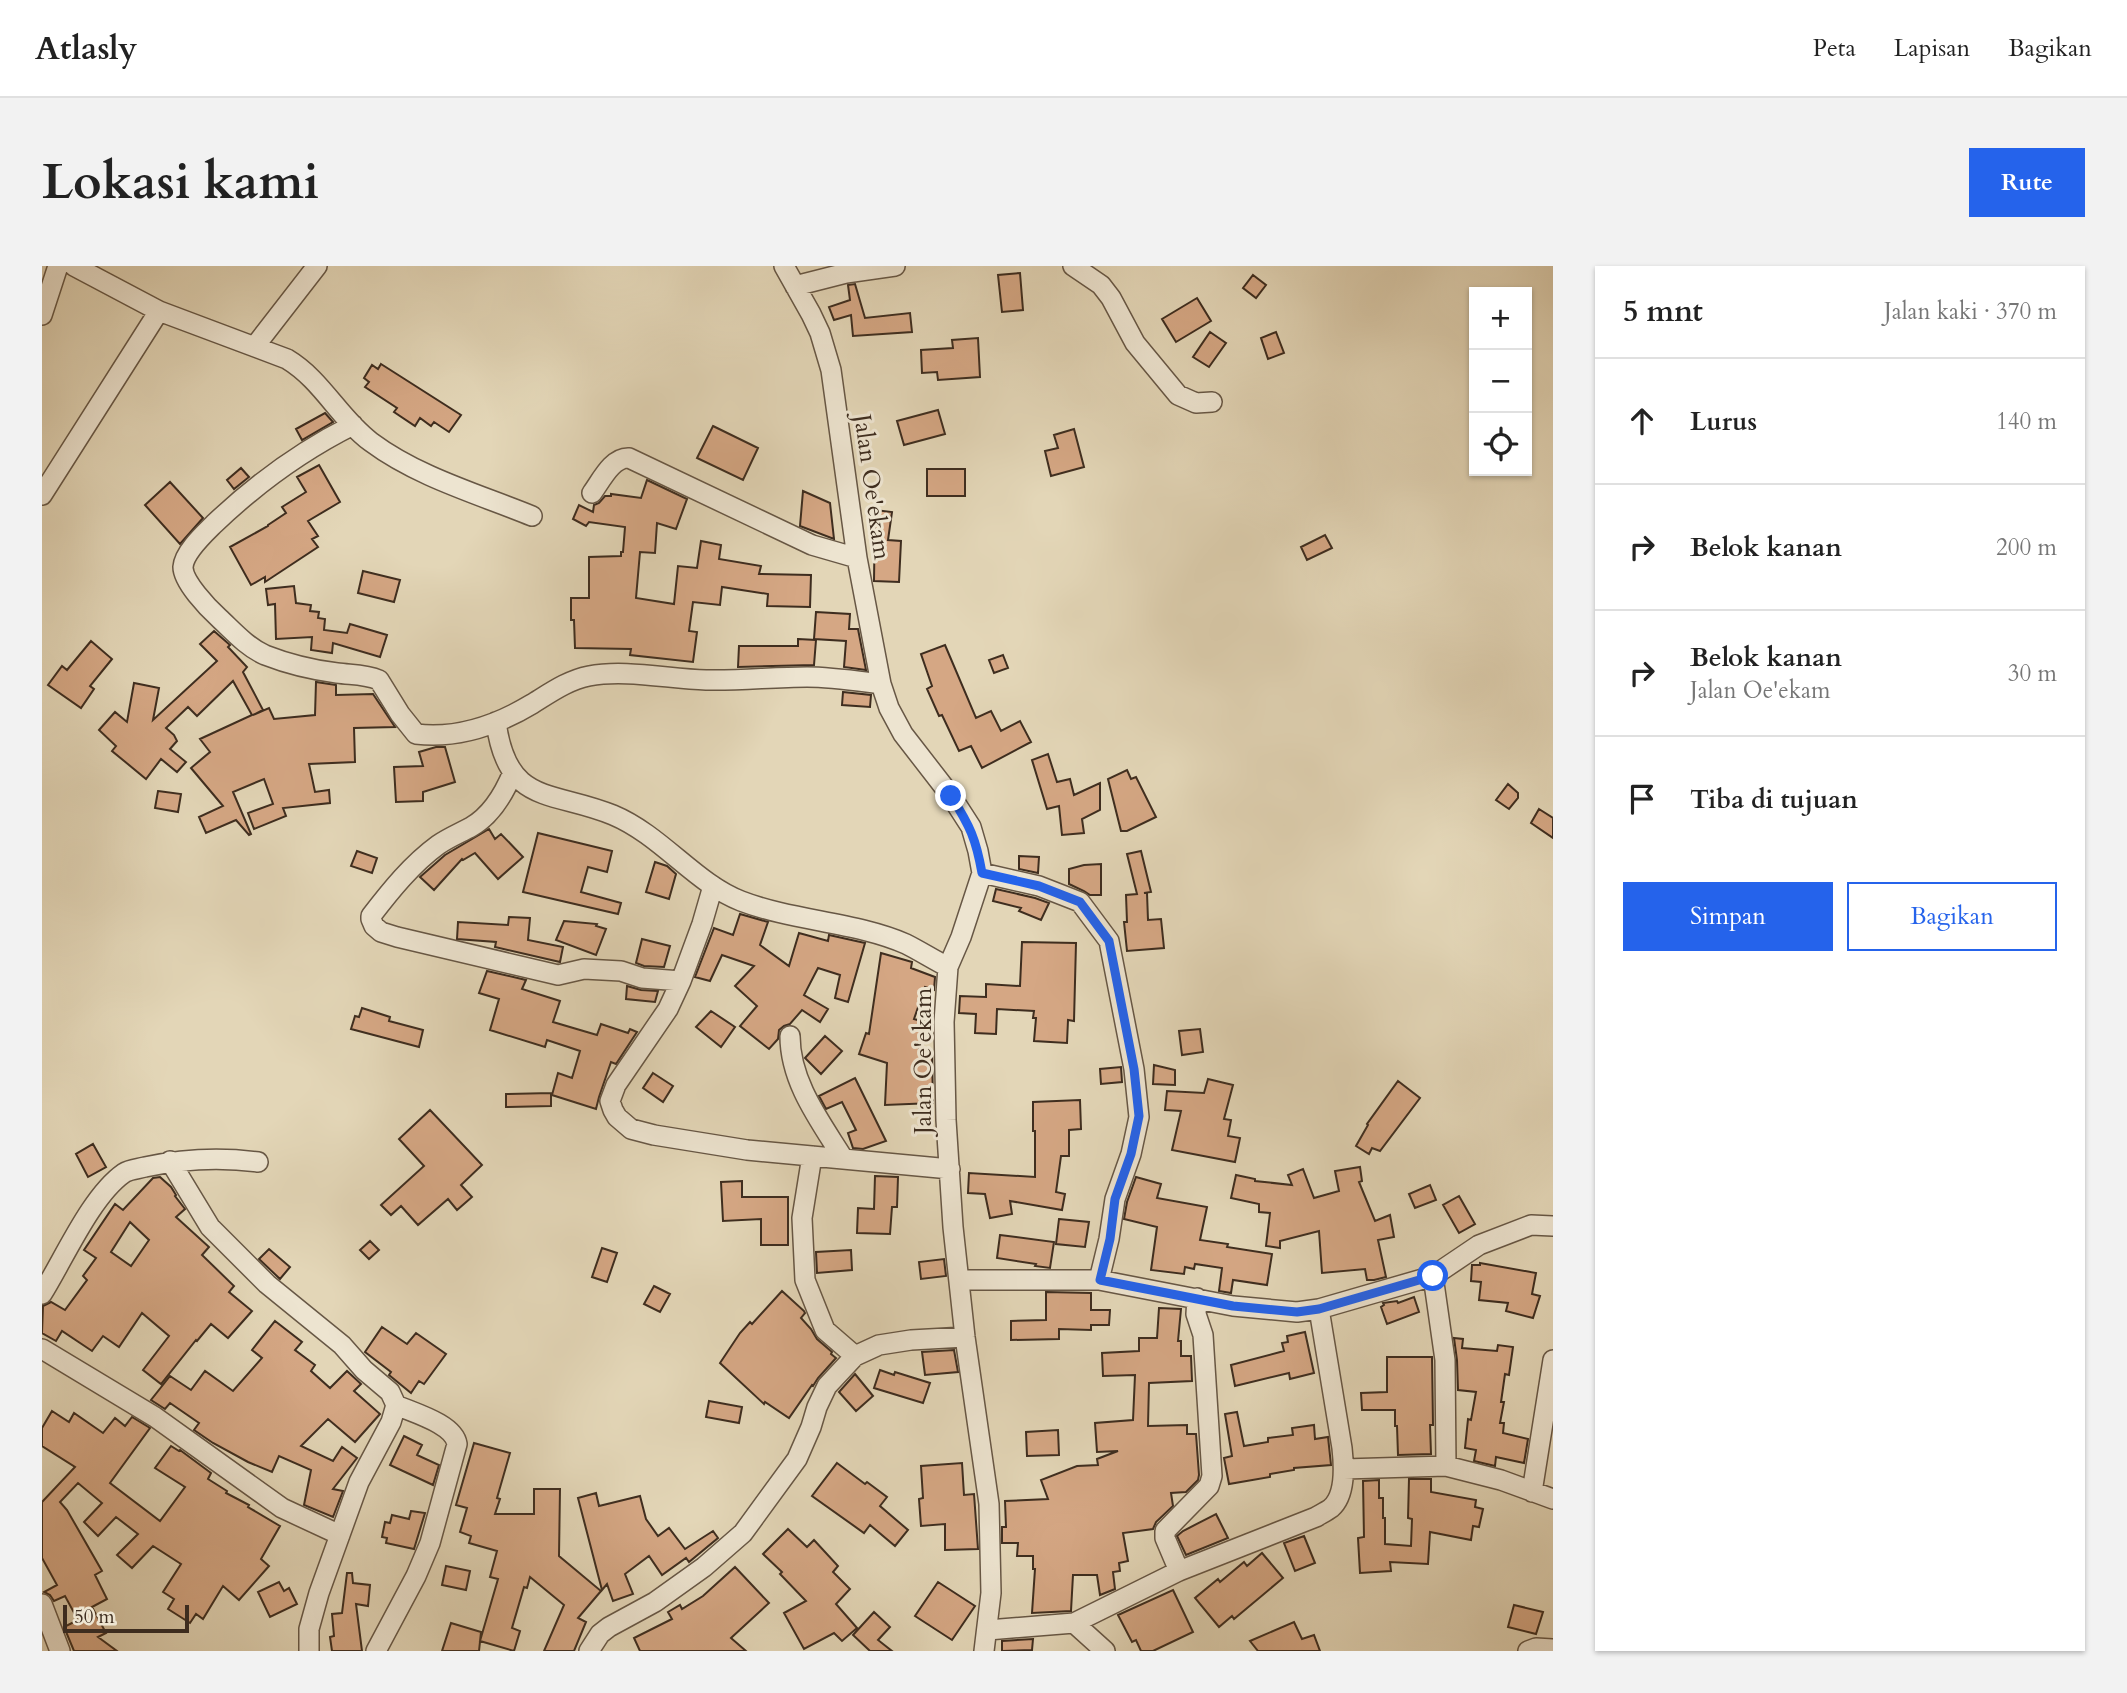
<!DOCTYPE html>
<html lang="id">
<meta charset="utf-8">
<style>
:root{--surface:#fff;--page:#f2f2f2;--text:#222;--muted:#767676;--line:#e0e0e0;--accent:#2563eb}
body{margin:0;font-family:Cardo,serif;background:var(--page);color:var(--text)}
.controls{position:absolute;right:21px;top:21px;display:grid;overflow:hidden;border-radius:0px;box-shadow:0 2px 5px #0004}
.controls button{width:63px;height:63px;display:grid;place-items:center;padding:0;border:0;border-bottom:2px solid var(--line);background:var(--surface);color:var(--text);font:35px sans-serif}
.scale{position:absolute;left:21px;bottom:18px;width:126px;box-sizing:border-box;padding-left:7px;border:4px solid #3e2d1f;border-top:0;font-size:19px;line-height:24px;white-space:nowrap;color:#3e2d1f;-webkit-text-stroke:5px #ede4d0;paint-order:stroke}
.stop{position:absolute;width:21px;height:21px;margin:-16px;border:5px solid #2563eb;border-radius:50%;background:#fff}
.stop.end{background:#2563eb;border-color:#fff;box-shadow:0 2px 7px #0008}
.list{margin:0;padding:0;list-style:none}
h2{display:flex;justify-content:space-between;align-items:center;height:91px;margin:0;padding:0 28px;font-size:30px}
h2 small{font-size:23px;font-weight:400;color:var(--muted)}
.list li{display:grid;grid-template-columns:46px 1fr auto;gap:21px;align-items:center;box-sizing:border-box;height:126px;padding:0 28px;border-top:2px solid var(--line)}
.list b{display:block;font-size:26px;white-space:nowrap}
.list p{margin:0;font-size:23px;white-space:nowrap;color:var(--muted)}
.list em{font-size:23px;font-style:normal;color:var(--muted)}
.actions{display:flex;gap:14px;padding:21px 28px}
.actions a{flex:1;padding:16px 0;border:2px solid var(--accent);border-radius:0px;text-align:center;font-size:24px;color:var(--accent)}
.actions .main{background:var(--accent);color:#fff}
.icon{flex:none;width:38px;height:38px;fill:none;stroke:currentColor;stroke-width:2;stroke-linecap:round;stroke-linejoin:round}
.map{position:relative;flex:none;width:1511px;height:1385px;overflow:hidden;border-radius:0px}
header{display:flex;align-items:center;gap:42px;box-sizing:border-box;height:98px;padding:0 35px;background:var(--surface);border-bottom:2px solid var(--line)}
header strong{font-size:33px}
nav{display:flex;gap:38px;margin-inline-start:auto;font-size:24px}
.intro{display:flex;align-items:center;justify-content:space-between;box-sizing:border-box;height:168px;padding:0 42px}
h1{margin:0;font-size:49px}
.button{padding:18px 32px;border-radius:0px;background:var(--accent);color:#fff;font-size:24px;font-weight:700}
main{display:flex;gap:42px;padding:0 42px}
aside{flex:1;background:var(--surface);border-radius:0px;box-shadow:0 2px 5px #0004}
.map>svg:first-child{display:block}
</style>
<header>
<strong>Atlasly</strong>
<nav><a>Peta</a><a>Lapisan</a><a>Bagikan</a></nav>
</header>
<div class="intro"><h1>Lokasi kami</h1><a class="button">Rute</a></div>
<main>
<div class="map">
<svg width="1511" height="1385" viewBox="0 0 1511 1385">
<rect width="100%" height="100%" fill="#e3d6b7"/>
<filter id="stains"><feTurbulence type="fractalNoise" baseFrequency=".00286" numOctaves="4"/><feColorMatrix values="0 0 0 0 .2 0 0 0 0 .09 0 0 0 0 .02 0 0 0 .5 -.17"/></filter>
<radialGradient id="worn" r=".72"><stop offset=".6" stop-color="#630" stop-opacity="0"/><stop offset="1" stop-color="#630" stop-opacity=".3"/></radialGradient>
<path fill="#d5a784" stroke="#3e2d1f" stroke-width="2" fill-rule="evenodd" d="M978,7L981,44L960,46L956,9Z
M1211,9L1224,19L1214,32L1201,22Z
M813,18L823,52L868,47L870,66L811,70L809,49L792,54L787,41L808,34L806,19Z
M1155,32L1169,55L1134,76L1120,53Z
M1168,66L1184,77L1167,101L1151,91Z
M1234,66L1242,87L1226,93L1219,72Z
M936,72L938,111L896,114L895,106L880,107L879,84L911,82L910,74Z
M339,98L419,149L407,166L392,156L389,160L378,152L373,160L352,146L355,142L323,121L327,116L322,112L330,99L336,103Z
M896,144L903,168L862,179L855,155Z
M283,147L291,156L260,174L254,163Z
M671,160L716,182L701,214L655,192Z
M1032,163L1042,201L1009,210L1003,185L1016,182L1012,169Z
M277,199L298,236L266,255L276,270L270,273L276,281L223,316V311L209,319L188,281L226,260V259L244,247L240,241L264,226L255,211Z
M199,202L207,211L192,223L185,214Z
M885,203H923V230H885Z
M605,214L645,233L634,263L615,257L613,287L598,286L594,332L632,338L636,300L655,302L659,275L679,279L677,293L719,300L717,308L769,309L768,341L725,340L726,328L680,321L678,339L651,336L647,365L655,366L651,396L588,389L589,383L533,382L532,354H529V332H547V291L579,290V286H581L583,261L547,256L544,260L531,253L537,239L551,246L552,239L557,237L563,230H569V228L599,232Z
M128,216L161,252L138,278L103,239Z
M761,225L788,237L792,273L758,260Z
M833,244L850,246L846,274L859,275L857,316L832,315Z
M1283,269L1290,282L1265,294L1259,281Z
M321,305L358,314L352,336L316,327Z
M252,320L254,337L269,339L268,345L277,346L276,352L283,353L282,364L305,367L308,358L345,369L338,391L291,377L290,387L269,384L270,371L234,373L233,338L226,339L224,323Z
M774,346L808,348L807,363H816L824,404L802,401L804,375L772,373Z
M172,365L188,379L186,381L205,401L201,406L221,444L211,449L227,442L232,453L273,449L274,416L294,419V429L331,428L353,461L312,462L313,496L267,498L273,526L287,524L288,537L241,542L244,550L212,563L206,547L231,538L222,513L191,526L209,568L207,569L194,554L164,567L157,551L181,540L149,502L168,486L158,473L210,449L191,415L155,450L146,441L124,462L132,469L135,475L128,483L144,496L135,506L119,493L104,513L70,485L74,480L57,464L73,446L85,456L92,417L117,422L111,454L175,395L158,378Z
M756,373L774,374L772,399L696,401L697,380H756Z
M49,375L70,393L48,420L52,423L39,442L6,419L20,400L25,404Z
M903,379L934,452L949,445L959,465L978,455L989,476L940,502L929,480L917,485L900,449L897,450L885,423L890,420L879,388Z
M961,389L966,402L952,407L947,394Z
M801,426L829,429L828,441L800,439Z
M394,481H403L413,516L381,526V535L354,536L352,501L381,500L377,486Z
M1006,488L1015,516L1028,513L1032,529L1058,517V544L1040,553L1042,567L1020,569L1017,540L1005,543L990,494Z
M1085,504L1089,513L1094,511L1114,551L1085,565H1079L1066,513Z
M1466,518L1476,527V532L1467,543L1454,534Z
M116,525L139,528L136,546L113,542Z
M1497,543L1511,552V572L1489,557Z
M447,563L453,573L459,568L481,591L456,613L433,587L421,594L420,593L392,624L378,611L403,589Z
M496,567L570,585L565,606L546,601L539,626L579,637L576,648L481,626Z
M315,585L335,592L330,607L309,600Z
M1099,585L1109,626L1102,627H1105L1106,654L1119,653L1122,682L1085,685L1082,656H1085L1084,629L1095,628L1085,588Z
M977,590L997,591L996,607L977,603Z
M613,596L625,600L634,608L627,633L604,626Z
M1059,598V629H1048L1042,625L1027,618V603L1042,599Z
M954,623L993,632L1007,637L999,654L977,645L979,642L951,635Z
M698,648L726,656L718,679L747,700L757,667L786,675L787,669L823,677L806,736L793,732L798,709L776,702L762,729L786,743L778,756L760,744L748,758L742,760L737,764L736,773L727,783L698,760L715,740L693,720L712,700L680,689L668,715L653,711L672,662L691,669Z
M467,651L488,652L486,674L521,681L518,696L453,681L454,676L415,673L416,656L466,659Z
M522,655L555,658L554,660L564,663L554,689L514,674Z
M600,673L628,680L622,701L602,700L594,697Z
M980,676L1034,677L1032,755L1026,754L1025,777L992,775L994,752H991L992,745L955,743L954,768L933,767L934,748L917,747L918,730L944,731V718L978,720Z
M839,687L870,696L869,702L893,711L892,724L883,721L872,753L883,756L877,783L890,787L891,837L843,839L845,797L817,788L824,767L827,768Z
M445,705L484,714L480,723L518,735L511,756L555,769L559,758L586,767L588,763L595,766L574,798L569,796L557,831L554,843L510,829L516,807L530,812L538,785L505,774L503,781L448,764L457,733L437,727Z
M585,720L599,724L616,725L613,736L584,733Z
M320,742L348,751L347,755L381,764L377,781L309,763L313,750L317,751Z
M669,745L693,761L679,781L654,761Z
M1158,763L1161,786L1140,789L1137,765Z
M783,770L800,785L779,808L763,792Z
M1112,799L1133,804V819L1111,818Z
M1079,801L1080,816L1059,818L1058,803Z
M611,807L631,820L621,836L601,822Z
M813,812L844,875L821,883L811,882L806,867L814,864L800,836L784,843L777,830Z
M1166,813L1191,819L1182,853L1189,854L1186,870L1198,872L1193,896L1130,884L1139,845L1123,844L1125,825L1162,827Z
M1356,815L1378,832L1338,885L1330,882L1327,888L1314,880L1326,859L1325,858Z
M509,827V840L464,841V828Z
M1038,834L1039,863L1027,864V890H1019L1014,926L1023,928L1020,944L968,935L970,948L948,952L943,928L926,927L927,907L993,911V865H991V836Z
M388,844L440,899L419,919L430,931L415,944L406,933L376,959L359,940L349,949L339,939L382,900L357,873Z
M51,878L64,901L46,911L34,888Z
M1318,901L1320,915L1317,916L1333,955L1348,949L1352,971L1336,974L1344,1011L1332,1014H1325L1323,1003L1280,1007L1277,965L1238,975V982L1224,980L1228,947L1217,946V938L1189,932L1194,909L1213,913V915L1250,919L1246,909L1261,903L1272,932L1297,925L1293,905Z
M833,910L856,911L855,941H850L848,968L815,967L816,942L832,943Z
M118,911L129,921L134,929L133,930L143,943L134,951L167,981L160,989L192,1020L187,1026L210,1045L186,1072L169,1058L155,1075L154,1074L119,1118L101,1104L127,1070L100,1047L77,1081L61,1070L50,1085L20,1065L14,1075L0,1067L1,1040L9,1036L23,1044L45,1014L41,1010L54,992L42,984L73,938L81,944L111,912ZM88,956L107,974L89,1000L69,986Z
M1094,911L1119,918L1115,932L1165,941L1158,974L1186,978L1185,981L1230,988L1225,1019L1191,1014L1189,1027L1177,1025L1180,1002L1153,998L1152,1003L1143,1001L1142,1008L1109,1004L1115,961L1082,953L1085,936Z
M700,915V931H746V979H719V953L681,955L679,916Z
M1388,919L1394,934L1373,942L1367,928Z
M1417,930L1433,958L1417,967L1401,939Z
M1017,953L1047,956L1043,981L1014,978Z
M958,969L1012,976L1008,1002L993,1000L994,998L955,992Z
M328,975L337,984L327,993L318,984Z
M560,982L575,987L565,1016L550,1011Z
M227,983L248,1001L238,1013L217,993Z
M809,984L810,1004L775,1007L774,986Z
M902,993L904,1010L879,1013L877,996Z
M1438,997L1494,1007L1490,1028L1498,1030L1491,1052L1464,1045L1466,1037L1437,1034L1439,1016L1429,1015L1430,999H1438Z
M612,1020L628,1028L618,1046L602,1038Z
M740,1025L762,1045L763,1047L759,1052L769,1063L775,1073L790,1086L789,1088L794,1092L776,1112L771,1120L770,1119L747,1152L723,1136L722,1138L678,1097L698,1067L708,1056L710,1058Z
M1004,1026L1049,1027V1044H1068L1067,1059H1049V1064L1017,1063V1073L969,1074V1055L1004,1054Z
M1372,1031L1377,1046L1345,1058L1339,1041L1342,1039L1341,1037L1355,1035L1356,1037Z
M1117,1042L1139,1043L1136,1075H1139V1090H1149L1150,1115L1107,1117L1106,1160L1145,1159V1168H1154L1157,1209L1156,1214L1144,1226L1129,1227L1131,1240L1114,1256L1111,1263L1081,1267L1086,1295L1077,1297L1078,1305L1071,1306L1073,1323L1058,1329L1055,1309H1031L1029,1345L990,1347L993,1303H991V1290H975L976,1277H960V1261H964L963,1235L1006,1233L999,1214L1035,1200L1056,1199L1055,1193L1076,1185L1055,1186L1053,1157L1091,1154L1093,1109L1061,1110L1060,1087L1097,1085V1072H1115Z
M233,1055L260,1076L253,1084L273,1099L269,1105L288,1122L305,1105L319,1118L312,1125L338,1148L313,1176L286,1153L259,1180L291,1195L300,1181L315,1192L291,1223L301,1225L291,1251L262,1239L269,1204L237,1190L230,1206L206,1196L171,1177L152,1164L157,1157L128,1137L123,1143L109,1134L128,1110L149,1124L163,1105L191,1125L220,1092L210,1084Z
M340,1061L365,1078L374,1067L404,1088L382,1118L377,1115L369,1127L347,1109L349,1106L323,1086Z
M1263,1066L1272,1107L1248,1113L1247,1107L1193,1120L1189,1099L1242,1085L1240,1077L1246,1076L1245,1070Z
M1412,1072L1421,1073L1420,1082L1455,1085L1456,1079L1471,1081L1467,1109L1463,1108L1459,1136H1462L1458,1157H1462L1461,1167L1486,1173L1482,1197L1454,1191L1453,1200L1432,1195L1434,1184L1423,1182L1426,1153L1429,1154L1434,1126L1416,1124L1415,1094Z
M912,1084L916,1106L883,1109L880,1086Z
M1345,1091H1390L1391,1159H1388L1389,1188L1356,1189L1355,1160H1353V1144H1320L1319,1127L1345,1126Z
M838,1104L852,1109L853,1106L888,1117L881,1137L832,1122Z
M813,1108L831,1130L814,1145L797,1126Z
M667,1135L700,1141L697,1157L664,1151Z
M10,1145L27,1156L32,1147L61,1167L73,1152L83,1160L90,1151L108,1162L68,1217L118,1255L143,1221L113,1202L129,1180L137,1185L138,1184L169,1207L166,1213L185,1225L184,1227L207,1239L206,1241L238,1260L219,1293L227,1300L197,1334L181,1320L161,1353L154,1348L148,1357L126,1343L132,1333L121,1326L139,1298L111,1280L90,1302L75,1289L96,1268L74,1251L56,1270L42,1256L60,1237L36,1217L18,1236L25,1244L60,1305L53,1309L65,1333L50,1341L64,1367L56,1371L75,1385H32L22,1361L36,1354L23,1330L12,1335L8,1329L2,1326L15,1319L0,1292V1236L33,1201L0,1180V1162Z
M1195,1146L1202,1180L1226,1176V1172L1251,1169L1250,1162L1272,1159L1273,1173L1286,1171L1289,1199L1252,1202V1204L1228,1208V1211L1187,1218L1182,1192L1190,1190L1183,1148Z
M1016,1164L1017,1189L985,1190L984,1166Z
M362,1170L380,1179L375,1189L397,1199L391,1219L348,1199Z
M432,1177L468,1187L455,1232L458,1233L453,1248H492V1223H518L517,1290L559,1325L536,1352L544,1356L532,1385H502L522,1339L488,1311L485,1322L482,1321L470,1362L478,1365L472,1385L438,1375L456,1313L448,1311L455,1285L427,1277L429,1270L418,1266L425,1242L414,1239Z
M795,1197L823,1218L825,1216L845,1231L838,1240L866,1264L853,1280L828,1259L822,1267L770,1230Z
M920,1197L922,1229L932,1228L936,1283L903,1284V1258L879,1260L877,1233L881,1232L879,1200Z
M1367,1213H1389V1226L1434,1234L1433,1241L1441,1243L1437,1261L1431,1260L1429,1274L1388,1266L1386,1298L1348,1296L1349,1305L1318,1307L1316,1272L1322,1271L1321,1215L1337,1214V1232H1341V1252H1343V1278L1369,1280L1370,1253L1366,1252Z
M554,1227L557,1240L598,1230L604,1253L616,1270L627,1262L643,1283L671,1265L676,1272L647,1296L644,1292L620,1309L607,1290L583,1308L591,1328L571,1335L565,1318L560,1324L536,1232Z
M369,1245L383,1247L372,1283L344,1277L345,1272L340,1271L343,1256L348,1257L350,1249L367,1253Z
M1174,1248L1186,1272L1144,1289L1135,1270L1141,1265Z
M746,1263L765,1281L772,1274L796,1300L791,1306L808,1323L794,1338L815,1362L800,1375L792,1367L762,1383L742,1347L764,1335L738,1308L740,1306L721,1288Z
M1262,1270L1273,1297L1253,1305L1242,1277Z
M1220,1287L1241,1312L1192,1353L1190,1350L1177,1361L1153,1332L1176,1313L1178,1316L1202,1296L1205,1300Z
M404,1300L428,1305L424,1324L400,1319Z
M693,1301L727,1337L689,1372L704,1385H598L592,1372L630,1353L626,1346L638,1339L640,1343L661,1330Z
M305,1307H310L311,1317L328,1319L326,1340L314,1338L320,1385H290L288,1371L292,1370L290,1348L300,1347Z
M237,1316L242,1325L247,1322L255,1338L228,1351L216,1326Z
M896,1316L933,1340L910,1374L873,1350Z
M1131,1324L1151,1366L1111,1385H1099L1094,1374L1090,1376L1076,1349Z
M1472,1339L1501,1346L1494,1368L1466,1361Z
M832,1346L848,1361L836,1374L850,1385H828L811,1369Z
M1252,1356L1260,1373L1272,1369L1278,1385H1216L1208,1375Z
M409,1357L439,1366L437,1385H400Z
M991,1373L990,1384L960,1385V1375Z"/>
<g fill="none" stroke-linecap="round" stroke-linejoin="round">
<g stroke="#675745" stroke-width="22">
<path id="minor" d="M32,0L117,45L245,93C280,114 297,152 329,176C376,211 436,228 490,250
M742,0L769,48L778,67L789,104L815,292L839,418L847,442L861,468L909,530L929,561L936,585L940,607L919,671L906,701L902,756L904,854L911,961L923,1071L947,1238L949,1327L942,1385
M1031,0L1059,19L1069,32L1093,77L1136,129L1154,137L1170,136
M753,20L804,7L853,0
M0,49L16,0
M213,80L275,0
M311,159C259,185 214,218 172,258C163,267 142,286 141,301C141,316 166,342 177,352C191,365 205,381 223,389C246,398 271,404 295,407C310,409 323,408 337,414L358,448L374,468C415,473 455,459 490,438C508,427 526,414 547,410C583,403 627,413 664,414C697,415 731,411 765,411C789,411 815,415 839,418
M550,227C559,215 570,191 587,192L770,279L815,292
M0,229L117,45
M454,456C465,540 510,524 571,549C619,569 654,618 699,635C751,655 814,656 864,678C878,685 892,694 906,701
M471,506C462,528 450,549 429,561C418,567 406,572 396,579C370,598 349,624 329,650V653L332,660L339,666L355,671L516,709L542,703L579,705L600,712L639,715
M940,607L997,620L1038,636L1067,675L1092,803L1097,851L1089,888L1073,933L1067,973L1057,1014
M671,620L660,658L639,715L626,743L574,819L568,835L571,844L575,851L589,863L612,869L705,884L908,903
M748,770C748,816 778,855 801,892
M770,890L760,952L763,1014L783,1064L813,1090
M128,895L168,961L225,1018L300,1079L322,1104L348,1126L354,1139L349,1156L317,1216L277,1327L267,1363V1385
M1391,1010L1403,1094L1404,1200
M917,1014H1057L1191,1040L1255,1046L1277,1043L1391,1010L1437,979L1489,959L1511,960
M0,1028C22,993 49,930 82,907C88,903 96,903 103,901C140,893 178,891 216,896
M0,1083L113,1151L240,1242L298,1269
M1302,1203L1404,1200L1459,1214L1511,1233
M1490,1226L1511,1094
M1137,1305L1123,1272V1265L1167,1220L1170,1210L1161,1069L1154,1048L1155,1032
M0,1338L18,1385
M1032,1357L1137,1305L1274,1251C1279,1248 1285,1245 1289,1242C1304,1229 1302,1200 1300,1182L1277,1043
M946,1364L1032,1357L1063,1385
M334,1385L374,1310L388,1277L415,1178C412,1158 372,1147 354,1139
M547,1385L558,1368L567,1361L613,1336L662,1301L701,1267L755,1193L769,1161L775,1141L785,1120L813,1090L837,1079L869,1074L923,1071
M1486,1385L1494,1382L1511,1383"/>
</g>
<use href="#minor" stroke="#ede4d0" stroke-width="19"/>
</g>
<g fill="none" stroke-linecap="round" stroke-linejoin="round">
<path stroke="#2563eb" stroke-width="9" d="M909,530C928,560 934,573 940,607L997,620L1038,636L1067,675L1092,803L1097,850L1089,888L1073,933L1068,973L1058,1014L1191,1040L1255,1046L1277,1043L1391,1010"/>
</g>
<g text-anchor="middle" dominant-baseline="central" stroke-width="6" stroke-linejoin="round" paint-order="stroke">
<g font-size="24" fill="#3e2d1f" stroke="#ede4d0">
<text transform="translate(830 221) rotate(82)">Jalan Oe'ekam</text>
<text transform="translate(881 795) rotate(-90)">Jalan Oe'ekam</text>
</g>
</g>
<rect width="100%" height="100%" filter="url(#stains)"/>
<rect width="100%" height="100%" fill="url(#worn)"/>
</svg>
<div class="controls">
<button>+</button>
<button>−</button>
<button><svg class="icon" aria-label="locate" viewBox="0 0 24 24"><circle cx="12" cy="12" r="6"/><path d="M12 2v4M12 18v4M2 12h4M18 12h4"/></svg></button>
</div>
<div class="scale">50 m</div>
<div class="stop" style="left:1391px;top:1010px"></div>
<div class="stop end" style="left:909px;top:530px"></div>
</div>
<aside>
<h2>5 mnt<small>Jalan kaki · 370 m</small></h2>
<ul class="list">
<li><svg class="icon" aria-label="ahead" viewBox="0 0 24 24"><path d="M12 20V5M6 11l6-6 6 6"/></svg><div><b>Lurus</b></div><em>140 m</em></li>
<li><svg class="icon" aria-label="right" viewBox="0 0 24 24"><path d="M7 20v-9h11M14 6l5 5-5 5"/></svg><div><b>Belok kanan</b></div><em>200 m</em></li>
<li><svg class="icon" aria-label="right" viewBox="0 0 24 24"><path d="M7 20v-9h11M14 6l5 5-5 5"/></svg><div><b>Belok kanan</b><p>Jalan Oe'ekam</p></div><em>30 m</em></li>
<li><svg class="icon" aria-label="arrive" viewBox="0 0 24 24"><path d="M6 21V4h12l-3 4 3 4H6"/></svg><div><b>Tiba di tujuan</b></div></li>
</ul>
<div class="actions"><a class="main">Simpan</a><a>Bagikan</a></div>
</aside>
</main>
